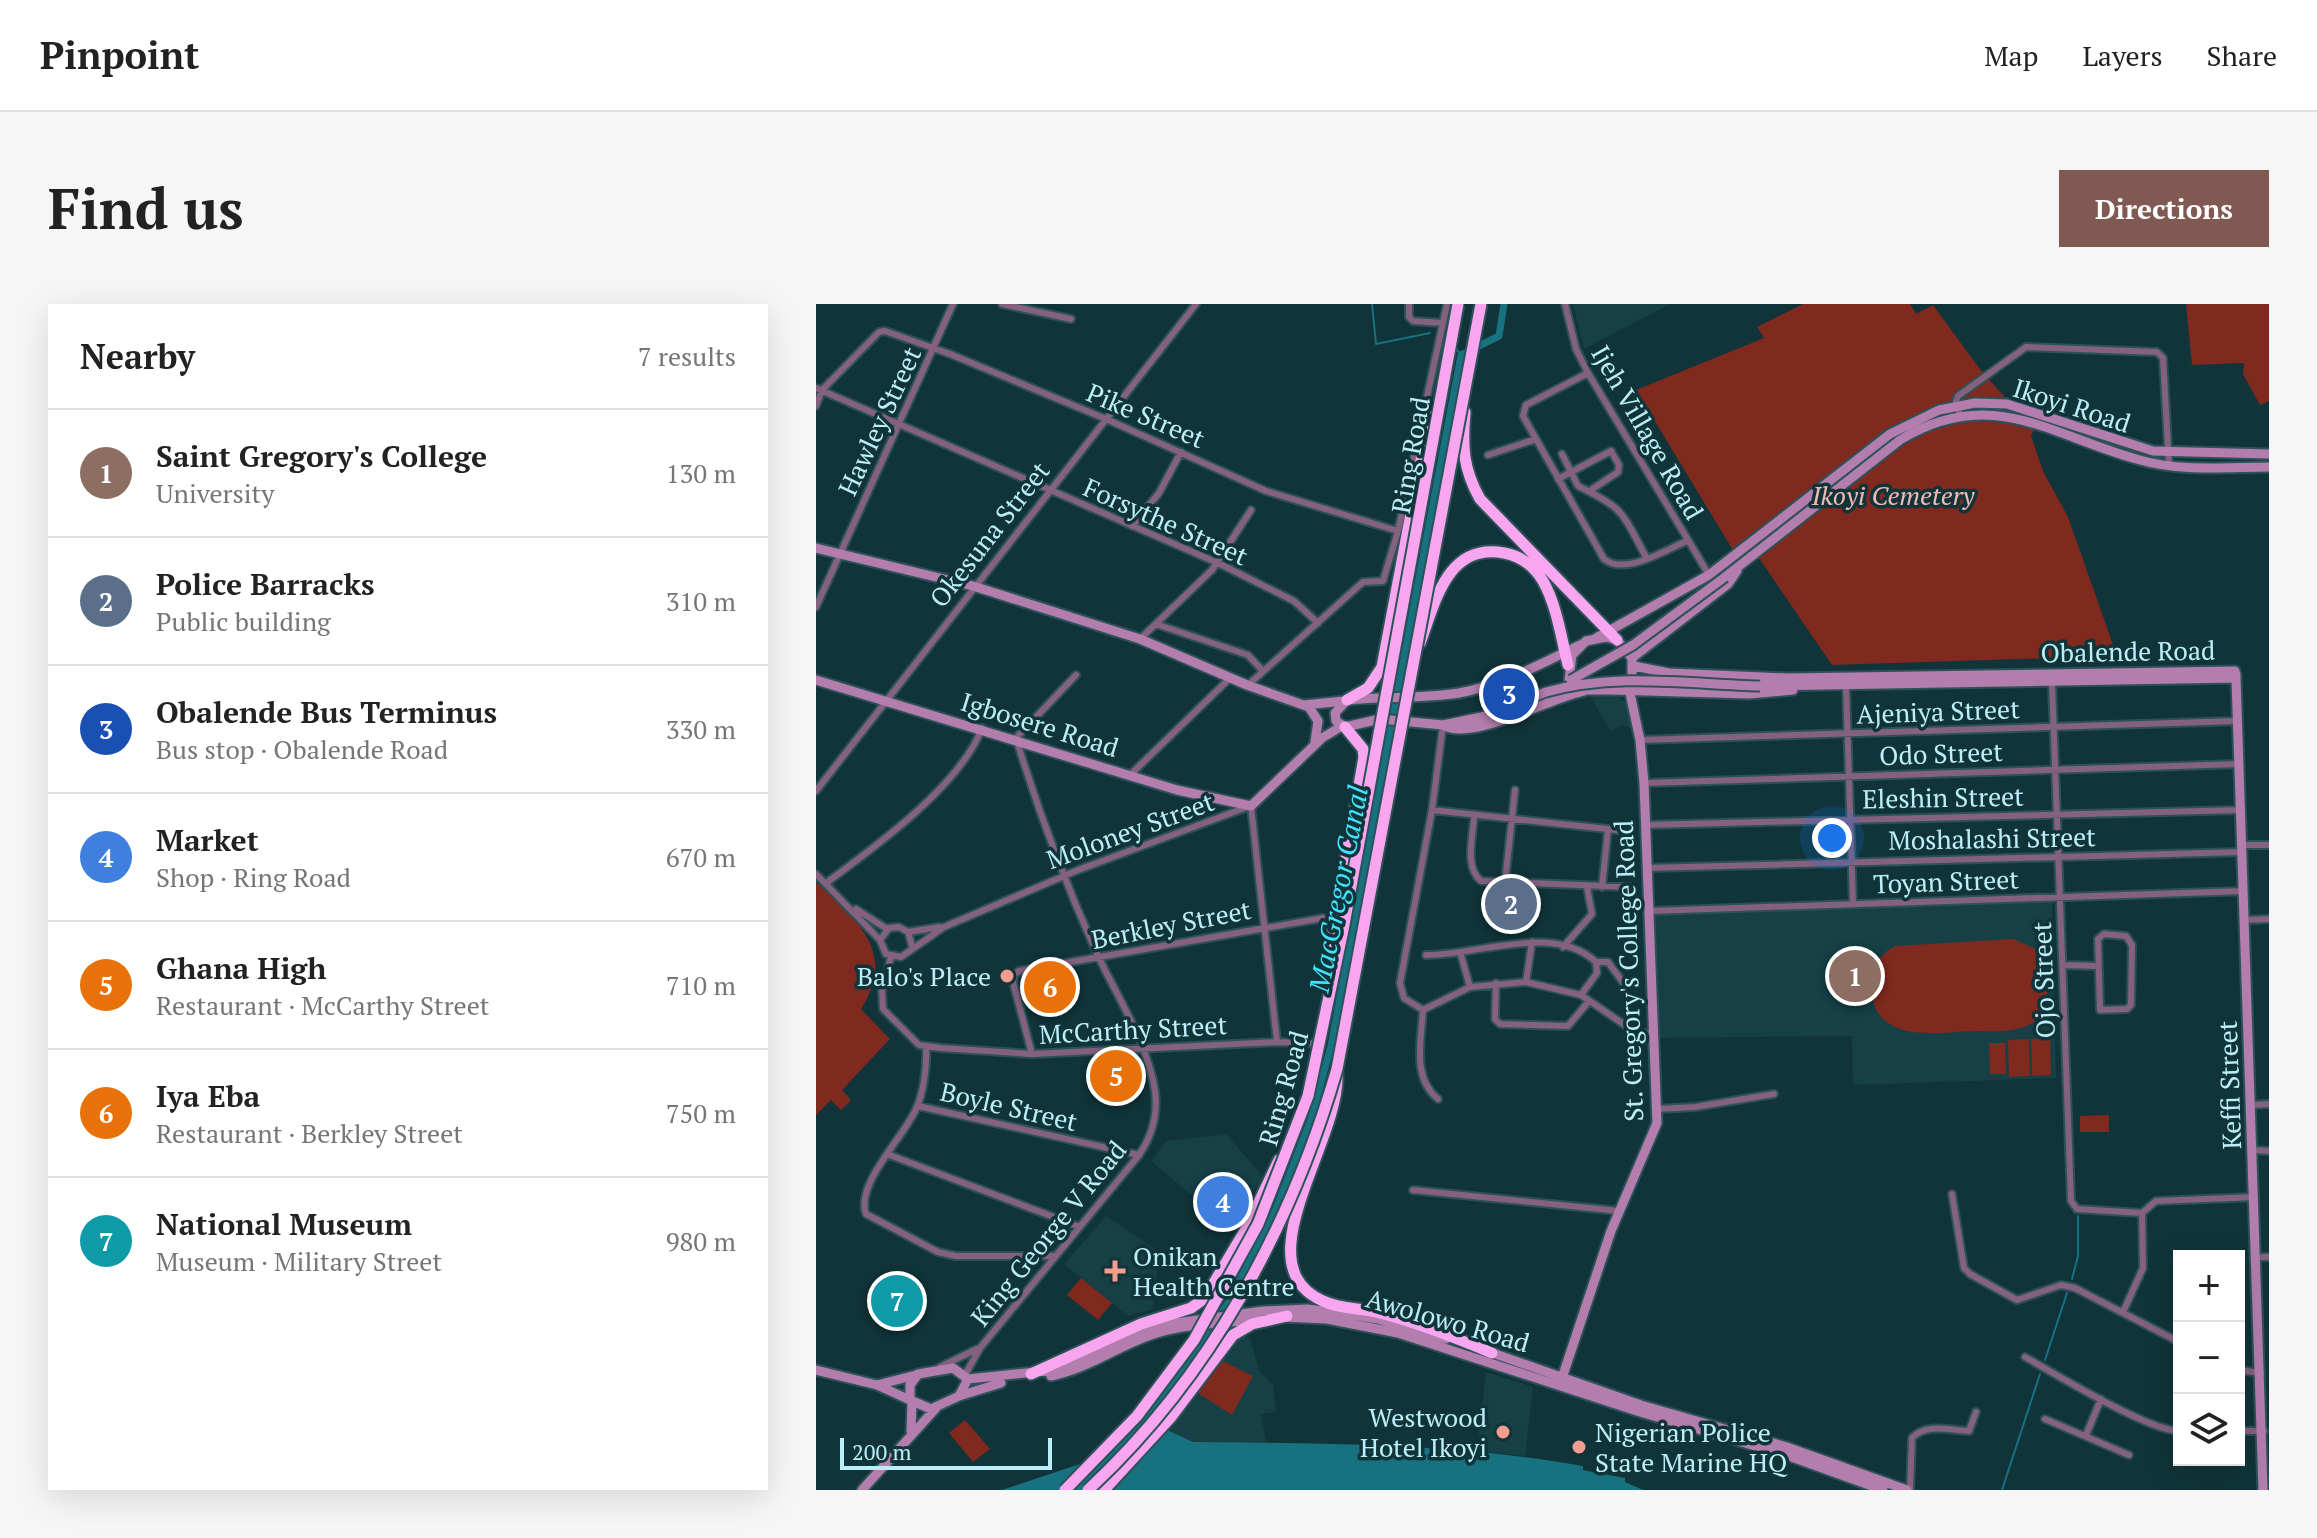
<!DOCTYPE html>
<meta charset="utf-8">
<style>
:root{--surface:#fff;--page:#f6f6f6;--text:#222;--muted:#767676;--line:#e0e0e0;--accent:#815953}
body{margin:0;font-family:"PT Serif",serif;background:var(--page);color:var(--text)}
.controls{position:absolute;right:24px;bottom:24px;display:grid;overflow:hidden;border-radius:0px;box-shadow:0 8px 32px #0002}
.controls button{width:72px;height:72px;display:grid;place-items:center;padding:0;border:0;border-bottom:2px solid var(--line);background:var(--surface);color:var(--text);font:40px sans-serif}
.scale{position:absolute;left:24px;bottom:20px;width:212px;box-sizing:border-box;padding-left:8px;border:4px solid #bceef7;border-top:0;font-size:22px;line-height:28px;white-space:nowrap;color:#bceef7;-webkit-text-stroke:6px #103439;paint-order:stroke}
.you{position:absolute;left:1016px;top:534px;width:28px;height:28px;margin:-20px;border:6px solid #fff;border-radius:50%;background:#1a73e8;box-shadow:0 0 0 12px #1a73e833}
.badge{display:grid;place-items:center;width:52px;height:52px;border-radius:50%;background:var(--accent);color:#fff;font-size:26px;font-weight:700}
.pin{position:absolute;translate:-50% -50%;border:4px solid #fff;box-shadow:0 2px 8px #0006}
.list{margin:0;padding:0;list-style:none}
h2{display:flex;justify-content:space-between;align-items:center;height:104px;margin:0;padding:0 32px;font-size:34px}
h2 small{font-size:26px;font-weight:400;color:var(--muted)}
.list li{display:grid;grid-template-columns:52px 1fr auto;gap:24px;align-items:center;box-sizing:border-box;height:128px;padding:0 32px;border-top:2px solid var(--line)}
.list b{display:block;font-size:30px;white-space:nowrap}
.list p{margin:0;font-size:26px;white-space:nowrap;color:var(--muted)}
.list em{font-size:26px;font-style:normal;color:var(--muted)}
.icon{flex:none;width:44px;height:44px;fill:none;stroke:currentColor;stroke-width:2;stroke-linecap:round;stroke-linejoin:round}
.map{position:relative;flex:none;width:1453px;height:1186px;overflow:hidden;border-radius:0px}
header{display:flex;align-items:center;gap:48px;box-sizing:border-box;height:112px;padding:0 40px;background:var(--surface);border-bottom:2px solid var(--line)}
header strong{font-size:38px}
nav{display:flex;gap:44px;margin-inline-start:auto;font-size:28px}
.intro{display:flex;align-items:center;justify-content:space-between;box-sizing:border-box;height:192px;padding:0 48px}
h1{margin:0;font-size:56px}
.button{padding:20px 36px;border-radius:0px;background:var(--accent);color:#fff;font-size:28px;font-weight:700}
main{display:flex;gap:48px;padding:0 48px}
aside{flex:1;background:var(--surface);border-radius:0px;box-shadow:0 8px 32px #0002}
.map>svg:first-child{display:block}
</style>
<header>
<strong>Pinpoint</strong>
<nav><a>Map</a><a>Layers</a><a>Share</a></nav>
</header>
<div class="intro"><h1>Find us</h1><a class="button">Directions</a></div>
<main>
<aside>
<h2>Nearby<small>7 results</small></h2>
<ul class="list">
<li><span class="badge" style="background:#8d6e63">1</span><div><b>Saint Gregory's College</b><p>University</p></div><em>130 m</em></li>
<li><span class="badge" style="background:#5c6f8a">2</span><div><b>Police Barracks</b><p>Public building</p></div><em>310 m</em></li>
<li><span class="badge" style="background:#1a4fb4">3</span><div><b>Obalende Bus Terminus</b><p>Bus stop · Obalende Road</p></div><em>330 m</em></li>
<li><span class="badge" style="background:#3f7fe0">4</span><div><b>Market</b><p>Shop · Ring Road</p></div><em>670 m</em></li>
<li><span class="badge" style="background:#e8710a">5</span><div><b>Ghana High</b><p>Restaurant · McCarthy Street</p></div><em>710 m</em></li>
<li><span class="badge" style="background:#e8710a">6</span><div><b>Iya Eba</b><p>Restaurant · Berkley Street</p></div><em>750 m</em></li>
<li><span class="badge" style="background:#0f9aa8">7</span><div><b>National Museum</b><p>Museum · Military Street</p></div><em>980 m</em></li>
</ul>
</aside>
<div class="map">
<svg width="1453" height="1186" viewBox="0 0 1453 1186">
<rect width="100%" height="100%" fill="#103439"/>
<path fill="#164046" d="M757,0H854L768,45Z
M798,390L811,399L820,426L806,421L794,427L774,391Z
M1236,598L1240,774L1037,781L1036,732L843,734L839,611Z
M410,830L447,872L415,924L335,857L350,837Z
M290,912L343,947L337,1005L312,1012L248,960Z
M428,1027L429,1033L434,1034L443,1067L457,1081L460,1108L445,1110L450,1138H377L351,1126L419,1032Z
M670,1068L717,1083L709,1152L661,1147Z"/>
<path fill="#80291e" d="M987,0H1094L1100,10L1117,1L1163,64L1218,126L1215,132L1227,167L1252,213L1301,352L1016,361L932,238L918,248L820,86L948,34L941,23Z
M1370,0H1453V97L1444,101L1427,70L1428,59L1376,61Z
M0,578C40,616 82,647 45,705L74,735L26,786L35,796L25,806L15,796L0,811Z
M1197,635L1218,644C1235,663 1239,707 1213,721C1197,729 1174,727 1157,727C1118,729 1056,740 1055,682C1055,664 1063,651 1079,642Z
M1234,734L1235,771L1216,772L1215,735Z
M1213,735L1214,772L1193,773L1192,736Z
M1173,739H1189L1190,770H1174Z
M1293,811V828H1264V812Z
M265,974L296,999L282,1016L251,991Z
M407,1057L437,1072L416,1111L382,1089Z
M149,1116L174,1145L157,1158L133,1129Z"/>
<path fill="#17717f" d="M351,1126L377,1138C507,1139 639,1139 767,1162V1166L809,1174V1178L827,1186H186L297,1149Z"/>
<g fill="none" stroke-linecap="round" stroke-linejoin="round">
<path stroke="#17717f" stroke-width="2" d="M556,0L560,40L614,29
M640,44L645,51
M1256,975L1262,952V912
M1229,1056L1251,989
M1186,1186L1224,1070"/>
<path stroke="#17717f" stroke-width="7" d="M297,1149L357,1080L414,996L460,905L495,815L515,742L645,51L683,32L688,0"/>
<g stroke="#2c5257" stroke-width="10">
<path id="street" d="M186,0L255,15
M593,0V13L597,17L627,19
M749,0L760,45L772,69L893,271
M772,69L710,101L707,112L788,255C809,272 849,246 871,237
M0,84L402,259L478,297L502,319
M0,102L6,86L63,28L69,27L134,50L290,115L450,187L582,227
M1144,112L1140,97L1142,92L1210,43L1341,48L1347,54L1353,161
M746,150L762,182C809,205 805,207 830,253
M672,151L720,135
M742,175L795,147L803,161L802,168L775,186
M316,222L343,189L365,148
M0,303L137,0
M340,320L432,351L447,367
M324,335L396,266L435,206
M1236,379L1255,897L1261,905L1326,909
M432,381L547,278L567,277L582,227L631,0
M1030,382L1037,600
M824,436L1421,417
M314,471L414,374
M828,479L1423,460
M0,487L380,0
M435,502L461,738
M616,506L801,526
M658,513C657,533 648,563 665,577L814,583
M830,521L1425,506
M1426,541H1453
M831,564L1426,548
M0,570L64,636
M689,578L699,486
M10,579C59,543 145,481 166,424
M786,583L792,525
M40,605L71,625
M833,607L1428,587
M1429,616L1453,615
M92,628L124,623
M1288,630L1310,632L1316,641L1315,701L1311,705L1284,706L1282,635Z
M96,642L92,628L83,623L73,624L64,636L70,650L85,653L128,623L262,566L434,502
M747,643L776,610L771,583
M610,651C660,652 737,618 780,658L781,669L765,691
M645,651L654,683
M75,653L66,687L67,705L103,741L125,744L216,750L461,738L495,739
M780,658H792L809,681
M1247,661L1282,662
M710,678L716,638
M680,679L679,715L684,720L752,722L773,697
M607,706L588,694L584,679L616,506L627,421
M110,743C111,761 108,788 100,805C88,833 39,880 50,910L122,948L140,952H237
M216,750L197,678L198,671L203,667L507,614
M622,795C596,774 605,738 607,706L654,683L710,678L765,691L819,728L838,730
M1435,801L1453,800
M102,802L323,851
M841,805L879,803L958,790
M1438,846L1453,847
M71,850L264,923
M597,886L803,907
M1136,890L1148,964L1154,970L1201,996L1245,981L1259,984L1363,1038
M1441,953H1453
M1307,1008L1327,964L1326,909L1340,897L1439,893
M1209,1053C1241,1071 1331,1126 1363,1127
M124,1063L161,1045
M1423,1066L1445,1069
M149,1071L164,1044L323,851C336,832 342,810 339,787C332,740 302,694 282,652C250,581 223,510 200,434L260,371
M1229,1115L1313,1151
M1423,1127H1448
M1270,1131L1285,1095
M1094,1186L1096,1134C1109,1119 1134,1126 1153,1127L1160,1108"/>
</g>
<g stroke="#2c5257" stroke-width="13">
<path id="secondary" d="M0,244L157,282L324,335L431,381L493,403L502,417L499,438
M909,273L1084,136C1176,80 1235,132 1324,156C1365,168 1411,163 1453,163
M790,333L801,336L816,354V375L796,386H762L753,376L756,351L770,337Z
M780,334L893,271L1074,130L1123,106L1159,99L1191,100L1337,147L1453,150
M816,354L912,280L921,267
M818,362L853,369L971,374L1419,367
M1420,374L1447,1186
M0,376L361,486L435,502L506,434L526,422
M944,382L1420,374V370
M796,386L933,390L977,386
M730,388L670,412L627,421L564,415L529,423L520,417L519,409L531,396C568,392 606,395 643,389C686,381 725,360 764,341
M488,401L528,397
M627,421C654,439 735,393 768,387
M465,1013L511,1015L582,1029L824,1108L970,1151L1067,1186
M671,1047L825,1101L971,1143L1091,1186
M137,1064L152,1075L143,1092L115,1105L94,1096V1081L102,1070Z
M0,1066L61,1081L94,1096
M235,1072C270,1065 299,1044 332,1032C368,1019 406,1020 442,1015
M152,1075L237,1066L345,1021L447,1007L491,1005L526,1009L562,1015L630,1035
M745,1077L795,927L841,819L828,479L824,436L812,380
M61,1081L100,1071
M143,1092L185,1079
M95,1127L96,1098
M46,1186L120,1104"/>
</g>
<g stroke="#2c5257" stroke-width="15">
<path id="highway" d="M649,108C646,142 647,165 664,195L801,336
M604,339C619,299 631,238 688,249C705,252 718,262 727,277C741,302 745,333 752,361
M531,396L552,384L566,363L610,130L620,104
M513,683L514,646L548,453L547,445L529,423
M521,769C525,837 425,961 507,997C523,1005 543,1004 560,1008C600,1018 638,1033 676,1049
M215,1070L325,1020L375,1004L389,994L430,925L463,856
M288,1186L355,1113L417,1031L436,1020L471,1012"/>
</g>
<use href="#street" stroke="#83617f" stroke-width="6"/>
<use href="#secondary" stroke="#b37dad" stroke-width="9"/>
<use href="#highway" stroke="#f9a6f1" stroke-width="11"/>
<g stroke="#2c5257" stroke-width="13" stroke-linecap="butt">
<path id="secondary-bridge" d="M755,376L817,341L909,273
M730,388C802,368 871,380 944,382"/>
</g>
<g stroke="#2c5257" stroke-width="15" stroke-linecap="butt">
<path id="highway-bridge" d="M249,1186L321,1112L378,1036L442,920L492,792L527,626L642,0
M272,1186C394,1073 475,923 521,765L665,0"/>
</g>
<use href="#secondary-bridge" stroke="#b37dad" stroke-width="9"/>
<use href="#highway-bridge" stroke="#f9a6f1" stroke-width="11"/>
</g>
<g fill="#f59d8e" stroke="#103439" stroke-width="3">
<circle cx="191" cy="672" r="8"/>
<path d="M295 955h8v8h8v8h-8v8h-8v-8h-8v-8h8z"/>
<circle cx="687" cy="1128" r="8"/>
<circle cx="763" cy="1143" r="8"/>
</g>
<g text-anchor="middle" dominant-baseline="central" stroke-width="7" stroke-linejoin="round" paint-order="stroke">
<g font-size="26" fill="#bceef7" stroke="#103439">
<text transform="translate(1256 101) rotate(18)">Ikoyi Road</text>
<text transform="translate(330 111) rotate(23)">Pike Street</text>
<text transform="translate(63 117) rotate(-65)">Hawley Street</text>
<text transform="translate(832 128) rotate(60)">Ijeh Village Road</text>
<text transform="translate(594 151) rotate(-80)">Ring Road</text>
<text transform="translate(350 217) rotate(24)">Forsythe Street</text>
<text transform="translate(173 230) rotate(-52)">Okesuna Street</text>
<text transform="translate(1312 347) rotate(-1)">Obalende Road</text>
<text transform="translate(1122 407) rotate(-2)">Ajeniya Street</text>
<text transform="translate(224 420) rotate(17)">Igbosere Road</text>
<text transform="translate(1125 449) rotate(-2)">Odo Street</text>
<text transform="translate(1127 493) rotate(-1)">Eleshin Street</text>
<text transform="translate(314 526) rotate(-20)">Moloney Street</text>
<text transform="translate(1176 534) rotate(-1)">Moshalashi Street</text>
<text transform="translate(1130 577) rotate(-2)">Toyan Street</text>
<text transform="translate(355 620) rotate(-11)">Berkley Street</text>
<text transform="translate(812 667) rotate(-92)">St. Gregory's College Road</text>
<text transform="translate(1227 676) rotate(-92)">Ojo Street</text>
<text transform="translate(317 725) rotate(-3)">McCarthy Street</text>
<text transform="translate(1413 781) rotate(-92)">Keffi Street</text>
<text transform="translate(467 784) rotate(-74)">Ring Road</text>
<text transform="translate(193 802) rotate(13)">Boyle Street</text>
<text transform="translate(232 929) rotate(-51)">King George V Road</text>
<text transform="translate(632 1016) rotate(16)">Awolowo Road</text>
</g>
<g font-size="26" font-style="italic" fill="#f1b9af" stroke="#103439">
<text x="1077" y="191">Ikoyi Cemetery</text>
</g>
<g font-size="26" fill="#bceef7" stroke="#103439" text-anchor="end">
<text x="175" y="672">Balo's Place</text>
<text x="317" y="952" text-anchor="start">Onikan<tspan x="317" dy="30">Health Centre</tspan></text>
<text x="671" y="1113">Westwood<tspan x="671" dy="30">Hotel Ikoyi</tspan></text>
<text x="779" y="1128" text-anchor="start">Nigerian Police<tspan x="779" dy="30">State Marine HQ</tspan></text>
</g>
<g font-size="28" font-style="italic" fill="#41e3fc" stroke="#103439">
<text transform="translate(522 585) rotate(-79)">MacGregor Canal</text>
</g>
</g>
</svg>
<div class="controls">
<button>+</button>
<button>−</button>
<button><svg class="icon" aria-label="layers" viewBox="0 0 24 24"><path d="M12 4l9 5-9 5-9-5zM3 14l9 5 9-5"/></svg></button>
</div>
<div class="scale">200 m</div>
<div class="you"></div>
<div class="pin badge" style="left:1039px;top:672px;background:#8d6e63">1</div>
<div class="pin badge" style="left:695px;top:600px;background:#5c6f8a">2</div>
<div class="pin badge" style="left:693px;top:390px;background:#1a4fb4">3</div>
<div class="pin badge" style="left:407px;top:898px;background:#3f7fe0">4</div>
<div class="pin badge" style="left:300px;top:772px;background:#e8710a">5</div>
<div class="pin badge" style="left:234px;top:683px;background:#e8710a">6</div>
<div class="pin badge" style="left:81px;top:997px;background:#0f9aa8">7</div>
</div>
</main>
